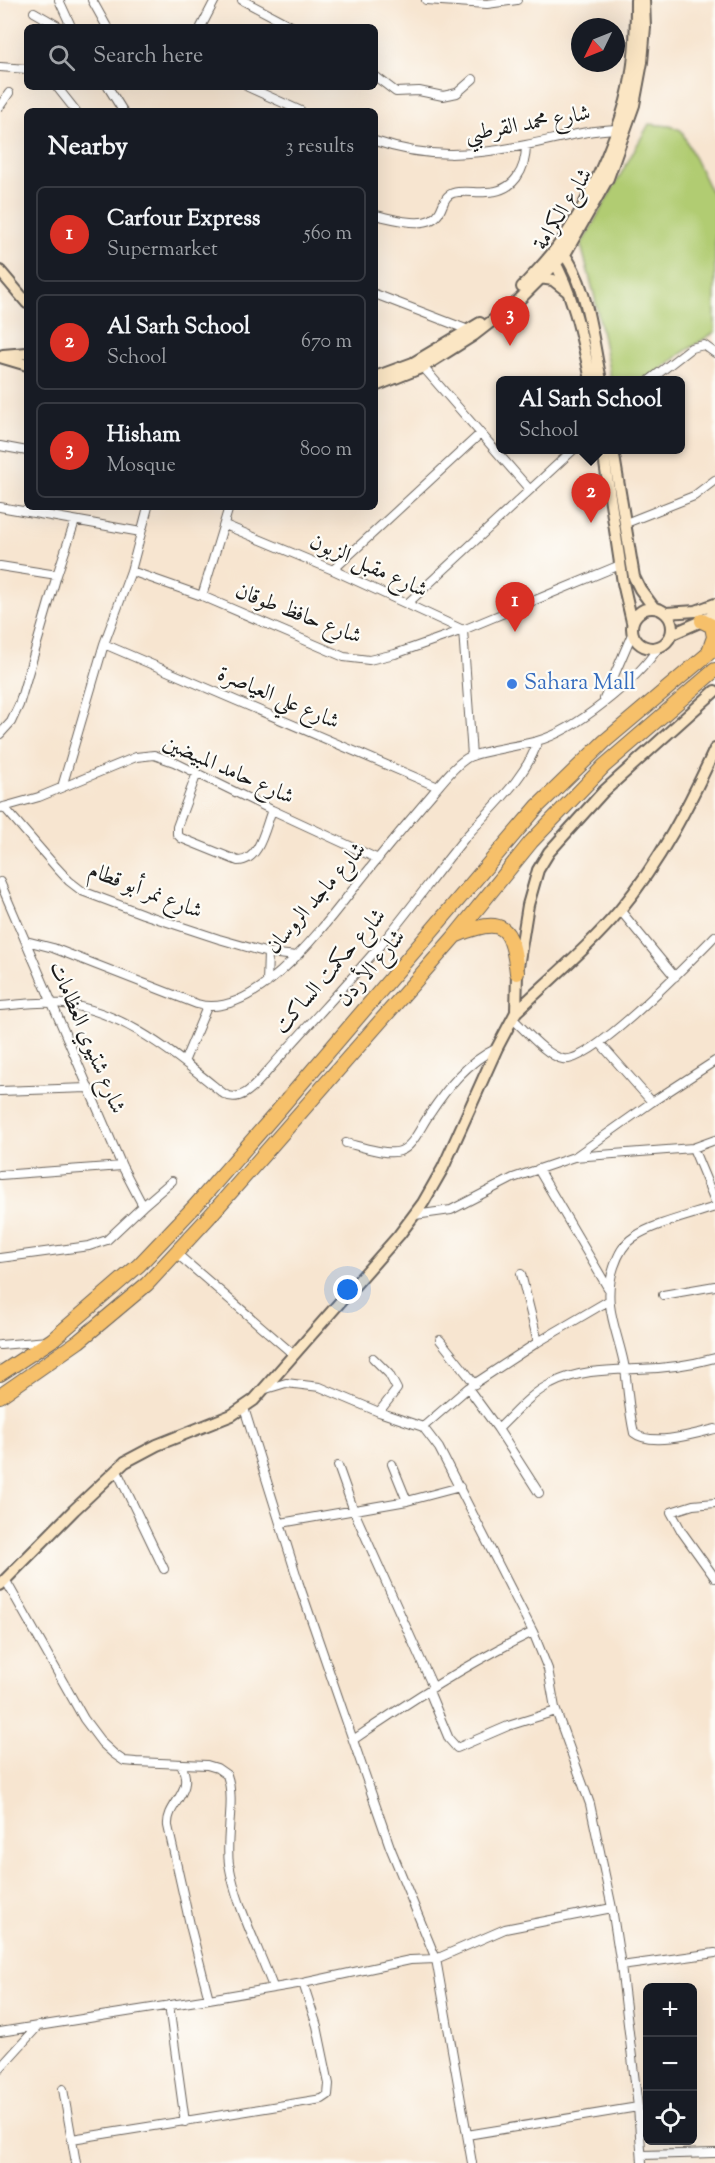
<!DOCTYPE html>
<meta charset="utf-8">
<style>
:root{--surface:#171b24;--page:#242831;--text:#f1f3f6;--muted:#9ea1a6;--line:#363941;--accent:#d93025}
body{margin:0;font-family:"Sorts Mill Goudy",Amiri,serif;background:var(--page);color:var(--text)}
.controls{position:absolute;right:18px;bottom:18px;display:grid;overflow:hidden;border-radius:9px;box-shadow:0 6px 24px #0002}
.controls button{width:54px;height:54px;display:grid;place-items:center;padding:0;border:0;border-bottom:2px solid var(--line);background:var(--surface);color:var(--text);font:30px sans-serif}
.compass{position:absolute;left:571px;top:18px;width:54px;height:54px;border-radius:50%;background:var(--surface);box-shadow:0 6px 24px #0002;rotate:227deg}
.you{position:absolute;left:348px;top:1290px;width:21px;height:21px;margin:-15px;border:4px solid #fff;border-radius:50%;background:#1a73e8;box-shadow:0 0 0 9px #1a73e833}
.badge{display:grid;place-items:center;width:39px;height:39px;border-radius:50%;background:var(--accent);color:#fff;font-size:20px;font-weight:700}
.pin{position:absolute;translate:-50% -50px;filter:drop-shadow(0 2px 3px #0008)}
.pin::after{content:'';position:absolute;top:32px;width:21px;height:18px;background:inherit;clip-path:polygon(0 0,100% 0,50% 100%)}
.popup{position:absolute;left:496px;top:376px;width:189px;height:78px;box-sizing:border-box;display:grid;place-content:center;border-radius:9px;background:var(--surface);filter:drop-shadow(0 2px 4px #0005);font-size:20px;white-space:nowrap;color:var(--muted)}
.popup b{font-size:22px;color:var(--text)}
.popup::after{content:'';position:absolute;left:50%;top:100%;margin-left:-12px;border:12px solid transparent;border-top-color:var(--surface)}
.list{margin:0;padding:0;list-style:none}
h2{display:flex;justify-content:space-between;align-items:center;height:78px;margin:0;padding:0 24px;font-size:26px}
h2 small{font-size:20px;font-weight:400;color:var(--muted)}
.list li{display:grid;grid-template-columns:39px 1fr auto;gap:18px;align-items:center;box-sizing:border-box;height:96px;margin:0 12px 12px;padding:0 12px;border:2px solid var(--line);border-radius:9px}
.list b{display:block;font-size:22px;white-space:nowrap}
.list p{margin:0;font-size:20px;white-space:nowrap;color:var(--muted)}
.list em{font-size:20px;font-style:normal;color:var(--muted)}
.icon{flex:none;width:33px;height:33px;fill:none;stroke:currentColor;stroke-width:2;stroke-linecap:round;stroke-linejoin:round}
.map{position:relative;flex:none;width:715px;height:2163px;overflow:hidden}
.search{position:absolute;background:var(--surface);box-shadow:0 6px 24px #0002;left:24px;top:24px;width:354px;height:66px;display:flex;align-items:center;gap:15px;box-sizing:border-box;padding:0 21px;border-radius:9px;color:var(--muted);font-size:22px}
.panel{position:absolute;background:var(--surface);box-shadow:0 6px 24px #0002;left:24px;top:108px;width:354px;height:402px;border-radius:9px}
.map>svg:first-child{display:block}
</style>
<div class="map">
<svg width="715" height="2163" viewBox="0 0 715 2163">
<rect width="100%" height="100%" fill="#fdfcf7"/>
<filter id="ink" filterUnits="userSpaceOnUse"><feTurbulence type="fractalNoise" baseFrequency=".0167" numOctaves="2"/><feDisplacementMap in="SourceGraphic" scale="12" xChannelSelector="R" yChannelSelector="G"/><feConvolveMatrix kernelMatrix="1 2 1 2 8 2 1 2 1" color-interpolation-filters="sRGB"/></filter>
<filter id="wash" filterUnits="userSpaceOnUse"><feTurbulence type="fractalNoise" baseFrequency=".008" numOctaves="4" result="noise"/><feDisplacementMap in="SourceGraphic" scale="24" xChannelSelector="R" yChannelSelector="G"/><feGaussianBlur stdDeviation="1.35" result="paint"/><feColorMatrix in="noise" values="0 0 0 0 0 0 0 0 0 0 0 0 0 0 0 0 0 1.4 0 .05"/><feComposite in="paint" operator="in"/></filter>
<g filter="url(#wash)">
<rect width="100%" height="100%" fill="#f7e5d0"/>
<path fill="#b1cc72" stroke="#667447" stroke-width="1.5" d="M649,124L670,126L681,130L715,200V332L682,353L647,380H611L594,294L581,245Z"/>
</g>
<g filter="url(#ink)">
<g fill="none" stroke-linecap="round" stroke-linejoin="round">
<g stroke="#69625b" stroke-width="10">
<path id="street" d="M59,0L70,24L67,27
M92,0L107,27
M242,0L293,27
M426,0L487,4L517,0
M34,12L60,27
M201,27L215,0
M0,67L27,69
M375,76L396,92L419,91L443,96L457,93L473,79
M57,87L76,111
M108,87L123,111
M248,87L301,111
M0,106L9,93
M375,141C427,159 472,156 526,145C556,139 586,130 617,129
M375,215C392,218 430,232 440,211C444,204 444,196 453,193C463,190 476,193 486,192C514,192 526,170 526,145
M375,294L471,331
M423,367L530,490
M650,380L691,348L704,345L715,353
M0,446L27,451
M0,507L141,532
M626,523L694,496L715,480
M225,525L333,570L463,630
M0,566L57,575
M333,570L480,434
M131,571L202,596L344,657L369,660L395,654L463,630L620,565
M202,596L229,507
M408,603L573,450
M463,630L472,756
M104,644L438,787
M604,699L632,634
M0,734L11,722L19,705L57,575L75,521
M197,773L177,827V834L181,838L238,861C260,861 265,827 272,810
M62,787L104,644L131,571L148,507
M4,807L56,867L69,881L82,891L143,914L219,939L268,953L297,956
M0,808L39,797L136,757L154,755L174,762L272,810L378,859
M0,882L122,1166L143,1206
M620,910L675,977
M26,941L53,948L197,1004C257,1022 329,919 362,878C383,852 404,827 426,801C438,788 451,768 467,758C479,751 520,746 537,741C575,731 636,681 658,648
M267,983L268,953
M0,1006C17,1005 34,1002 51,1003C118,1005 174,1054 224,1094C241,1104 255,1085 266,1073C304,1029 344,988 382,943C410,910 436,873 464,839C490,809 525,780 538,741
M513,1019C525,1030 547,1056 563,1059C591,1065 692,959 715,936
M600,1043L652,1102
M184,1062L207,1007
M0,1091L88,1088
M346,1143C359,1146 388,1156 400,1151C413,1147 421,1126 429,1115C447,1088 467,1062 497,1048
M693,1148L715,1201
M576,1156L652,1102L715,1061
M538,1169L608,1288
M0,1175L122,1166
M715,1207C692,1215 653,1224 634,1237C623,1244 618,1255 614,1267C601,1305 619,1333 625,1369C628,1391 629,1412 634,1433C651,1447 695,1434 715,1429
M415,1215L451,1210L513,1178L574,1157L693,1148L715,1140
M176,1253L294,1355
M0,1258L89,1246L107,1240L143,1206L172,1181
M521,1274L538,1342
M663,1295L715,1286
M440,1340L475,1384
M0,1345L48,1341
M373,1358L389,1374L397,1389L379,1412
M468,1388L498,1429L539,1493
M266,1389L286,1383L320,1387L379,1412L423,1427L439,1448L533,1632L548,1669L555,1708L590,1804L612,1908L621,1966L638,2107L642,2163
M244,1408L299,1584L390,1847L436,1959L472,2163
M423,1427L468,1388L538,1342L608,1301
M498,1429C514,1414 531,1393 551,1384C578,1370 608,1370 637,1369C663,1369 689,1365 715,1358
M392,1464L407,1501
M338,1466L354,1511L433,1687
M116,1469L164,1569
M715,1503L693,1505L671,1512L682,1532L715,1578
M281,1523L407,1501L460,1487
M6,1581L84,1719L102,1743L114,1754L124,1761L136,1762L207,1765L217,1768L227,1775C236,1801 225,1836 229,1864C236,1905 258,1947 273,1987
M429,1691L449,1739L457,1748L508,1726L556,1711
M353,1740C411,1700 470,1662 533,1632
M181,1765C196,1793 166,1803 168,1826L191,1929L209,1999
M621,1966L715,1953
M169,2005L185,2122
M0,2032L209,1999L303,1983L410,1960L436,1959L505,1929L612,1908
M0,2068L39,2025
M63,2089L76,2163
M467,2135L638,2107
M72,2139L322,2099L328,2095L329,2084L317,2026L303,1983
M642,2155L715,2153"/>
</g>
<g stroke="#69625b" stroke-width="14">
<path id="secondary" d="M560,249C588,281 592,340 601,380
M552,257C574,295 582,338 591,380
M0,271L27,303
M540,278L553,280L567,291
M522,287C534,274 547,261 558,246C586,209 614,145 626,101C635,68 636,33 636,0
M3,355L27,353
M0,357L27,365
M375,377L413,363L480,323
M375,386L423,367L474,335L518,301L565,254L608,178L634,105L642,62L645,27L644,0
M603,450L623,583L632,622
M613,450L634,577L640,589L654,608
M632 628a20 20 0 1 1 40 0a20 20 0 1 1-40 0Z
M666,613L696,611L715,604
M672,634L702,621L715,614
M516,1012C550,979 589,947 620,910C660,862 689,805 715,749
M0,1585L74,1510L125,1462L157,1445L232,1415L254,1400L399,1235L423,1203L443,1168L497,1048L516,1012L517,973L528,905L538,870L549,852L603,792L715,691"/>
</g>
<g stroke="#69625b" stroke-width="16">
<path id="highway" d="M702,621L712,626L714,637L708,654
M457,935C503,916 512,925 517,973
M0,1374L52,1340L139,1265L195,1206L271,1119L538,806L605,741L715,648
M0,1396L79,1341L147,1284L209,1217L455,936L531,842L604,766L715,670"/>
</g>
<use href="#street" stroke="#fff" stroke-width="8"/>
<use href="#secondary" stroke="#fbe6c4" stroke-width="10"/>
<use href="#highway" stroke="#f6c06b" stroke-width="14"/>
</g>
</g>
<circle fill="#3f7fe0" stroke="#fdfcf7" stroke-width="2" cx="512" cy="684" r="6"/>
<g text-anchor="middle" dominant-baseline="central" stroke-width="4.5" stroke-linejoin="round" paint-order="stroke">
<g font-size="22" fill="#1c1c1c" stroke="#fdfcf7">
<text transform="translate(528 125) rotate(-10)">شارع محمد القرطبي</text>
<text transform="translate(564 210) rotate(-58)">شارع الكرامة</text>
<text transform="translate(368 567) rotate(24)">شارع مقبل الزبون</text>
<text transform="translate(298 615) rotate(21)">شارع حافظ طوقان</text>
<text transform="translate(278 699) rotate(23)">شارع علي العياصرة</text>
<text transform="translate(228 771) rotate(24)">شارع حامد المبيضين</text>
<text transform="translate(145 892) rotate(21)">شارع نمر أبو قطام</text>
<text transform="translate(317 899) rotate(-49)">شارع ماجد الروسان</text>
<text transform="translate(372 969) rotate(-50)">شارع الأردن</text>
<text transform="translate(331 972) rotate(-49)">شارع حكمت الساكت</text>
<text transform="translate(86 1038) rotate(67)">شارع شتيوي العظامات</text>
</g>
<g font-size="22" fill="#366cbe" stroke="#fdfcf7" text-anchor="start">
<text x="524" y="684">Sahara Mall</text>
</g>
</g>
</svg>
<div class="controls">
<button>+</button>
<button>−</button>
<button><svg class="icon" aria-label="locate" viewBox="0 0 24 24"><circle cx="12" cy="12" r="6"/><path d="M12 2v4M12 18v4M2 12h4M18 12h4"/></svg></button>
</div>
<svg class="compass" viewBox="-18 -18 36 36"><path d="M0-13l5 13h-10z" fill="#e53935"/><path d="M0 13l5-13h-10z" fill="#9ea1a6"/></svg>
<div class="you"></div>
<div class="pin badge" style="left:515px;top:632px">1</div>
<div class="pin badge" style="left:591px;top:523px">2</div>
<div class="popup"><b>Al Sarh School</b>School</div>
<div class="pin badge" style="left:510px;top:346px">3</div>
<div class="search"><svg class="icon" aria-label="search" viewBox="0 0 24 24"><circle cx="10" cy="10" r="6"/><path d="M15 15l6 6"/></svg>Search here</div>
<section class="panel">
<h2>Nearby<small>3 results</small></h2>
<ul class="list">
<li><span class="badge">1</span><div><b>Carfour Express</b><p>Supermarket</p></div><em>560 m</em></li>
<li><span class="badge">2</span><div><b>Al Sarh School</b><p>School</p></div><em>670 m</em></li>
<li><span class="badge">3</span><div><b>Hisham</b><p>Mosque</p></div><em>800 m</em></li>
</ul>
</section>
</div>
